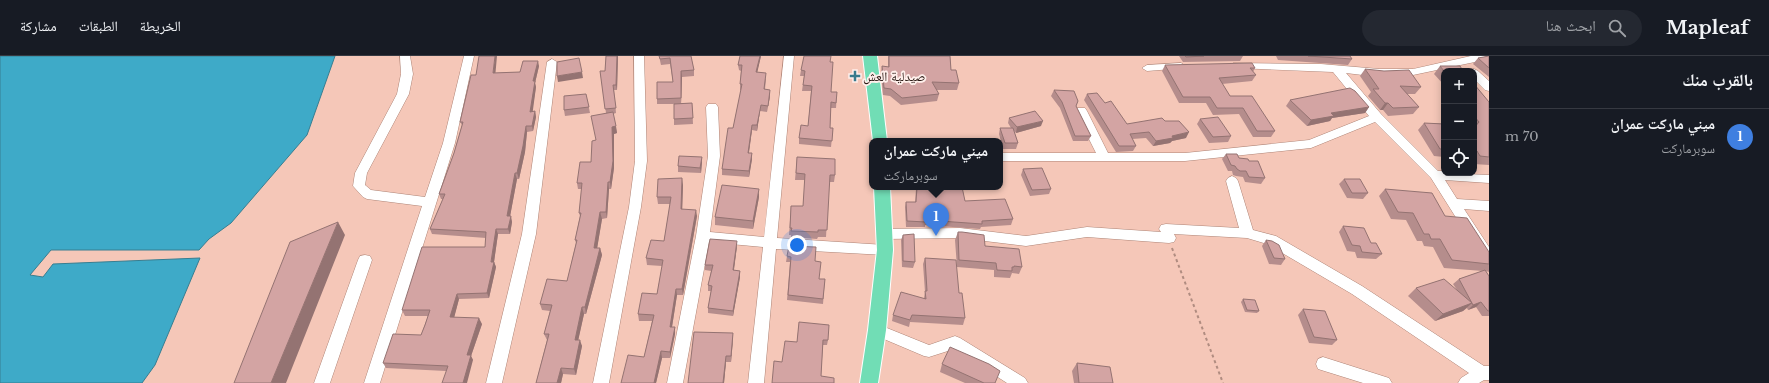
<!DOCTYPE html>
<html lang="ar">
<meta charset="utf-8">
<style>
:root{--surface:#171b24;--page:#242831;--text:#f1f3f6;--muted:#9ea1a6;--line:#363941;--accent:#397a8d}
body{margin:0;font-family:"Libre Baskerville","Noto Naskh Arabic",serif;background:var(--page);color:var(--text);direction:rtl}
.controls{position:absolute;right:12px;top:12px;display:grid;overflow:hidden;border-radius:8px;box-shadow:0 2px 10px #0003}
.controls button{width:36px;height:36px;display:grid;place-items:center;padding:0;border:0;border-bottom:1px solid var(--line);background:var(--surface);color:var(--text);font:20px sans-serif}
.you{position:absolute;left:797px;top:189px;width:14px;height:14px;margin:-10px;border:3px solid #fff;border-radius:50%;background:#1a73e8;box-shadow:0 0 0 6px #1a73e833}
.badge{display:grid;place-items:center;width:26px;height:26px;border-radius:50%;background:var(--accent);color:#fff;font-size:13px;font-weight:700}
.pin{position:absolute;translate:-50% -33px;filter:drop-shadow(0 1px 2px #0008)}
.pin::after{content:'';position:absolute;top:21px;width:14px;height:12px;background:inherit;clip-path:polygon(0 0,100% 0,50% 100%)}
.popup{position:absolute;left:869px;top:82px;width:134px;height:52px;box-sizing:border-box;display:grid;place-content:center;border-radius:8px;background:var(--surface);filter:drop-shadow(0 1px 3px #0005);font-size:13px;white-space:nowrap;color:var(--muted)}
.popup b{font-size:15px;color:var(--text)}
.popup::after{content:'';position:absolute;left:50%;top:100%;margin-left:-8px;border:8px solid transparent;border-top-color:var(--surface)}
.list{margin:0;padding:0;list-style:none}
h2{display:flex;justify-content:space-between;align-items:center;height:52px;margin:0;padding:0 16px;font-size:17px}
h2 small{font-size:13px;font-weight:400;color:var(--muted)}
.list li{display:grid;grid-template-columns:26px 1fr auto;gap:12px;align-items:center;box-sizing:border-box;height:56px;padding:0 16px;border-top:1px solid var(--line)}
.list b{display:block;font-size:15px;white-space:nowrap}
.list p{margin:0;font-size:13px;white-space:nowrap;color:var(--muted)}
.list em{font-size:13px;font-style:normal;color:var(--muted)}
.icon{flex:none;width:22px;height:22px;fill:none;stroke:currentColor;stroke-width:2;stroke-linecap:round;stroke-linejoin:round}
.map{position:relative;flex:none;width:1489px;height:327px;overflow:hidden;direction:ltr}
header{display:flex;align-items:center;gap:24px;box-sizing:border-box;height:56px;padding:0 20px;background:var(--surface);border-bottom:1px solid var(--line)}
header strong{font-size:19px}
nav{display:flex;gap:22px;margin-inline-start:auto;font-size:14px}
.search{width:280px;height:36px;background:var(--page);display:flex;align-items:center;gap:10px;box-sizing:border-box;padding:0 14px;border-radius:22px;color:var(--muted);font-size:15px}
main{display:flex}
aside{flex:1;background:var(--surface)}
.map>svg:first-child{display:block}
</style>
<header>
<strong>Mapleaf</strong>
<div class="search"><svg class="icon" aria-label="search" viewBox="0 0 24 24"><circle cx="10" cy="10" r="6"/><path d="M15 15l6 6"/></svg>ابحث هنا</div>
<nav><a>الخريطة</a><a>الطبقات</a><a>مشاركة</a></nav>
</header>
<main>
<aside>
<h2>بالقرب منك<small></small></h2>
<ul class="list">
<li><span class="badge" style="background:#3f7fe0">1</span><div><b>ميني ماركت عمران</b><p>سوبرماركت</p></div><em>70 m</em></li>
</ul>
</aside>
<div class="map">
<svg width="1489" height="327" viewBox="0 0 1489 327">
<rect width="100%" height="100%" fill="#f5c7b8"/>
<path fill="#3eaac8" stroke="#377e91" d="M0,0H335L307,79L231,167L209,183L199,194H51L30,219L43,221L53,208L200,202L155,309L142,327H0Z"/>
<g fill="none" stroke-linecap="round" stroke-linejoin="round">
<g stroke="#ae8476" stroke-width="1">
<path id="minor" d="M400,0H410L413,18L409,38L367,117L365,129L371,134L425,141L443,87L464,0H474L455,87L380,327H364L422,150L367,143L363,141L353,130L355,117L397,38L401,18Z
M634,0H644L647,105L641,151L609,327H593L629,151L635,105Z
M784,0H794L777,182L885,189L890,190L892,194L890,198L885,199L776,193L764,327H748L763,191L709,186L683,327H667L696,180L708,100L706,51L708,48H716L718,51L720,100L710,176L764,181Z
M1471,0H1489V3L1413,19L1379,21L1346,17L1381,58L1438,115H1444V117L1489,119V127L1445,124L1457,143L1489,145V155L1464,153L1489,191V207L1484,206L1431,122L1375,66L1311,92L1185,105H1000V97H1096L1075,55L1077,52H1085L1087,55L1108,97H1185L1309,84L1369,60L1333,16L1237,12L1233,11L1232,9L1233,7L1321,8L1379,13H1413Z
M552,3L557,6L536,178L502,327H486L522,178L547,6Z
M1181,7L1186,10L1185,12L1147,15L1142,12L1147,9Z
M1474,13L1478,15L1489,25V35L1485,34L1474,23V15H1470Z
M1232,120L1236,122L1238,125L1253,174L1276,180L1362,230L1484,310H1489V324H1484L1479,327H1458L1461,322L1469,317L1352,238L1267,188L1247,182L1174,178L1176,182L1174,186L1169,187L1087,181L1026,190L960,182L884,183L879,182L877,178L879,174L884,173L960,172L1026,180L1087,171L1161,176L1159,173L1161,169L1166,168L1239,172L1226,125L1228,122Z
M365,199L370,200L372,204L330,327H314L358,204L360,200Z
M877,268L929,289L955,280L960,282L1025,322L1028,327H1007L954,293L929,301L924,300L872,278L870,274L872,270Z
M1323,301L1389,322L1392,327H1363L1318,313L1316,308L1318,303Z"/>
</g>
<g stroke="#fff" stroke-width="2">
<path id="major" d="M863,0H877L887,85H873Z
M874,131H890L893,194L886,274L878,327H860L868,274L877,194Z"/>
</g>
<path stroke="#b08c80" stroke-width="2" stroke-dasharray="3 3" stroke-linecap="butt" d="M1172,192L1223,327"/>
<use href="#minor" fill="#fff" fill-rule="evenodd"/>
<use href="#major" fill="#71ddb5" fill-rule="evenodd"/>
</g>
<path fill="#b58d8c" d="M606,0H618L617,34H614L616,57L613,58L617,77L614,78V112L611,133H609L607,162L602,163L597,192H600L602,199L586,258H584L578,284L582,290L576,319L563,318L561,327H536L547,284L544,278L550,255L542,254L540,248L567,225L576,187L575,184L580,160L579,157L582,133H578L577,127L591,106L596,84L606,57L600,15H605Z
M659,0H691L694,14V20L682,21L681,47H692L693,68L674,69V48H657V43L673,26L670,8L661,9Z
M740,0H761L757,16L766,23L765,33L770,40L767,56L760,55L757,75L752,74L749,97H752V103L749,121L722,119V113L733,72L741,34H740V28L741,15L739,14L738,9Z
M888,0H950L951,14L959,27L957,34H936L939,38L937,45L901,49L890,40L883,39L881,17L882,10L888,11Z
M1179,0H1243L1240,5L1183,6Z
M1276,0H1350L1352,3L1348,9L1278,4Z
M1489,0V21L1473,8L1478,2Z
M830,6L831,36H837L836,52H831L830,72H833L831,91L799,88V82L808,70L811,35H802L804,20H800L801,14Z
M1165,9L1255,12L1253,16L1256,19L1252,25L1222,28L1230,40L1275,75L1271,81H1253L1239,58L1213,59L1206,47H1179L1162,15Z
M539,10L535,27L536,31L532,55H535L536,61L533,75L527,76L525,96L519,123H517L510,160L512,166L510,178H498L494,206L496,211L489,242L459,243L454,261L482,268L471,300L473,304L446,315L386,312L383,307L421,279L428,260H405L402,254L485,191L486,182L432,178L430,173L443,143H441L439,138L454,97L462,69L460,66L476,19L495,17L520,16Z
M1440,10L1444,15V29L1434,18Z
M1365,13L1421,31L1415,38H1407L1419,51L1413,58L1388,60L1383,54H1380L1368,40L1371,36L1360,20Z
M1474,28L1489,46V109L1474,108Z
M1054,34L1078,45L1076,50L1091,80L1088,85H1073L1060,52L1051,40Z
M586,38L590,57L565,60L564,54Z
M1087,38L1105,47L1127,68L1165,65L1186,82L1172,85L1170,87L1153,90L1146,82L1132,83L1136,90L1133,95L1116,96L1084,44Z
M1290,44L1369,51L1365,57L1332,62L1330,65L1307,70L1286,50Z
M1009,62L1041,70L1016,77L1014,75L1018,87L1016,93H1003L999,78L1000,72H1011L1008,67Z
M1200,63L1231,80L1228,86L1209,87L1197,68Z
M1424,67L1444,68V101L1434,100L1418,74Z
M1226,98L1239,102L1249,105L1265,122L1261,128L1245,126L1243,121L1236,120L1233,119L1232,115H1228L1222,103Z
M702,101V106L701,117L678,116V110Z
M797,101L835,119L834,126H829L826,181H818L817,183L791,181V179H789L791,150H803L805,124H795Z
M1023,113L1051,133L1049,138L1030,140L1021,119Z
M1344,123L1368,137L1363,143L1347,142L1339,128Z
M683,129L682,153L697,160L683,239H677L672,271H675V278L670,302H662L656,327H621L644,301L652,265H639L638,258L657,238L662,210L647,209L646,202L664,185L670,148H658L657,141Z
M905,131H962L965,145L1013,163L1011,169L981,171L980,173L925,169V171H906L905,151L906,146H915L916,133L905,132Z
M1385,133L1445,160L1489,196V216L1486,215L1489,220V260H1482L1476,251L1468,254L1467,252L1463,255L1435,265L1408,240L1416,232L1457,234L1453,228L1459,223L1483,215L1444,212L1433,191L1424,190L1422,185H1417L1406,164L1391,163L1379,140Z
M759,141L753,173L715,169V161Z
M1343,170L1382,198L1376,203L1357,202L1355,196L1347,195L1339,176Z
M958,176L985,190L1022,211L1019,218L1012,217L1010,222L994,221V214L957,211L955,184Z
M903,179L915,206L913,212L902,211L901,184Z
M1266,184L1285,203L1281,209L1269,208L1262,190Z
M737,190L734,214L740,215V221L733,260L708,257V252L711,235H708V229L711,215L705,214V209Z
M787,200L815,205L819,223H825L823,248L787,244L790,206H786Z
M925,202L959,237L965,262L963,269L910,266L909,271L892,265L893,259L924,242L925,236L923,208Z
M1243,243L1259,255L1257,257L1245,256L1241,246Z
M1303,253L1337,284L1332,289L1309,287L1298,259Z
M799,266L828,284L827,289H823L821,320L782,306L797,286Z
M733,277L731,306H726L724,327H688Z
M1077,307L1113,327H1074L1072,315Z
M942,308L995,327H965L940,316Z"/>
<path fill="#947372" d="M495,0H497L495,22L493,17Z
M617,0H618L617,34L616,29Z
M760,0H761L756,22V16Z
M538,5L539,10L535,27L536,31L532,61L530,56L533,25Z
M681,15L682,21L681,48Z
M582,16L583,22L558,26L557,20Z
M770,34V40L767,56L768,50Z
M1385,47H1388L1383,54H1380Z
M761,49L760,55L757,75V69Z
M1369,51L1365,57L1332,62L1330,65L1307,70L1311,64L1331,57Z
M535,55L536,61L533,75L532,70Z
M1043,65L1041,70L1016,77L1017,71Z
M752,69V74L748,102V97Z
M526,70L527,76L525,96L519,123L517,117Z
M616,70L617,77L614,78V112L611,133L610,126L612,71Z
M1189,76L1186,82L1172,85L1170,87L1153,90L1156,85L1172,80Z
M752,97V103L749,121V115Z
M702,101V106L701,117L700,112Z
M515,117L517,123L509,166L507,160Z
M682,122L683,129L682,160L681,153Z
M608,126L609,133L607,162L606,156Z
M759,133V141L753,173V165Z
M696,154L697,160L683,239L682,233Z
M600,156L602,163L596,199L594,192Z
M511,160L512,166L510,178L508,173Z
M338,166L345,179L286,327H271Z
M496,173L498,178L494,206L496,211L489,242L487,237Z
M737,185V190L733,220V214Z
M600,192L602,199L586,258L585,251Z
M740,215V221L733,260V255Z
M676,233L677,239L671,277L670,271Z
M457,238L459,243L453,266L450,261Z
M1481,246L1476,251L1468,254L1473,249Z
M1472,247L1463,255L1435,265L1443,258Z
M582,251L584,258L577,290L575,284Z
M479,262L482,268L471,300L473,304L467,327H463L467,299Z
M675,271V278L670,302V296Z
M733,277V284L731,306V300Z
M580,284L582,290L576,319L574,313Z
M661,295L662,302L656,327H654Z
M726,300V306L724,327H723Z
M561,312L563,318L561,327H557Z"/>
<path fill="#d3a4a3" stroke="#947372" d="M479,0H495L493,17L520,16L523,5H538L533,25H535L530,56L535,55L532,70H526L523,90L517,117H515L507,160H511L508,173H496L491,206H494L487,237L457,238L450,261L479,262L467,299H471L463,327H442L448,310L383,307L393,278L421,279L425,269L430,254H402L422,191H485L486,176L430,173L445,138H439L454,97L463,66H460L471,19H476Z
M606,0H617L616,29H613L616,52L605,53L600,15H605Z
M659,0H691L694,14L681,15V42L657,43V26H673L670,2L660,3Z
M740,0H760L756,16L766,17L764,33L770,34L768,50L761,49L757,69H752L748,97H752L749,115L722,113L728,72H733L742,28H740L742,9H738Z
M804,0H831L830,6H833L831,36H837L836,47L831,46L830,72H833L832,85L799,82L801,69L808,70L812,30L803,29L805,15L801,14Z
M889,0H950L951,14H956L959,27L932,26L939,38L902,42L891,33L884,32L882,10L889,11Z
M1185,0H1204L1186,1Z
M1308,0H1350L1352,3Z
M1489,0V12L1478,2Z
M579,2L582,16L557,20V6Z
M1252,7L1255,12H1250L1256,19L1219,22L1230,40H1252L1275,75H1257L1243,52H1217L1210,41H1183L1165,9Z
M1440,10H1460L1463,15H1444Z
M1365,13L1384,15L1409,14L1421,31L1400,30L1419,51L1393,52L1388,47H1385L1373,33H1379Z
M1474,28L1489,46V101L1480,100L1477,95H1474V72L1479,66L1474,60Z
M1350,32L1355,35L1369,51L1331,57L1334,60L1311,64L1290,44Z
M1054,34L1074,35L1078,45L1076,50L1091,80H1075L1062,46Z
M1097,37L1105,47L1111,45L1127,68L1162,62L1165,65H1179L1189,76L1172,80L1173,82L1156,85L1149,76L1130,78L1136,90H1119L1087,38Z
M586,38L589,51L564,54V40Z
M692,47L693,62L674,63V48Z
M1035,55L1043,65L1017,71L1009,62Z
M613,56L616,70L612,71L613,105L610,126H608L606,156H600L594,192H600L585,251H582L575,284H580L574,313L561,312L557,327H536L549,278H544L552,249L540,248L547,223L567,225L577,184H575L581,157H579L582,127H577L580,106H591L592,85L596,84L591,60Z
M1218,61L1231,80L1213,81L1200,63Z
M1424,67L1444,68V93H1440Z
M1000,72H1013L1018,87H1005Z
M1226,98H1237L1239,102L1248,103L1249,105H1258L1265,122L1249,121L1246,115H1240L1237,113L1235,110L1231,109Z
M679,100L702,101L700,112L678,110Z
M797,101L835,103V119H830L827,174H818V176L791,175L792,172H790L791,150H803L805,118L796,117Z
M1042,112L1051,133L1032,134L1023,113Z
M682,122L681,153L696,154L682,233H676L670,271H675L670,296L661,295L654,327H621L628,299L644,301L654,259L638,258L642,237L657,238L663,204L646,202L651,184L664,185L671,141H657L658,123Z
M1344,123H1360L1368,137H1352Z
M722,129L759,133L753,165L715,161Z
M917,131H962L965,145L1005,143L1013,163L982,165V168L926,164V166L907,165L906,146H916Z
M1385,133L1432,137L1445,160L1467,162L1489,196V208L1452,204L1440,183H1431L1429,178H1424L1413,157L1398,156Z
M338,166L271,327H234L290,186Z
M1343,170L1364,172L1371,187H1376L1382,198L1362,196L1360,190L1352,189Z
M958,176H962L984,179L985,190L1019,193L1022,211L1014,210V211H1012V215L997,214L996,207L959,204Z
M914,178L915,206L903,205V179Z
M710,183L737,185L733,214L740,215L733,255L708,252L712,230L708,229L713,209H705Z
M1266,184L1272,185L1279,189L1285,203L1274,202Z
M789,190L816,191L815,205L821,206L819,223H825L823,243L788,239L791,201L787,200Z
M925,202L956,204L959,237H962L965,262L912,259L910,264L893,259L901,236L926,243L925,235H927Z
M1485,214L1489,220V255H1488L1481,246L1473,249L1459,223Z
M1444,223L1472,247L1443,258L1416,232Z
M1243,243L1255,244L1259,255L1247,254Z
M1303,253L1325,255L1337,284L1314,281Z
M799,266L829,269L828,284H823L821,320L834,322V327H772L774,305L782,306L785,285L797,286Z
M694,276L733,277L731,300H726L723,327H688Z
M950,291L989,308L1000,315L995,327H984L942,308Z
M1077,307L1110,311L1113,327H1079Z"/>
<path fill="#397a8d" stroke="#fff0ec" stroke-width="1.5" d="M853 14h4v4h4v4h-4v4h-4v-4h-4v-4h4z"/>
<g text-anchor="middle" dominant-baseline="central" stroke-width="3.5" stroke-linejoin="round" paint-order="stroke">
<g font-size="13" fill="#281812" stroke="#fff0ec" text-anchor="start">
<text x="863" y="20">صيدلية العش</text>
</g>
</g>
</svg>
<div class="controls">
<button>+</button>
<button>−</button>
<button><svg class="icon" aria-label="locate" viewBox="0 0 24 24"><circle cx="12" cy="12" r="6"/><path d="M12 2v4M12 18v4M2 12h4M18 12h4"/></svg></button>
</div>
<div class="you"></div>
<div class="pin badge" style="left:936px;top:180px;background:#3f7fe0">1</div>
<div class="popup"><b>ميني ماركت عمران</b>سوبرماركت</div>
</div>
</main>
